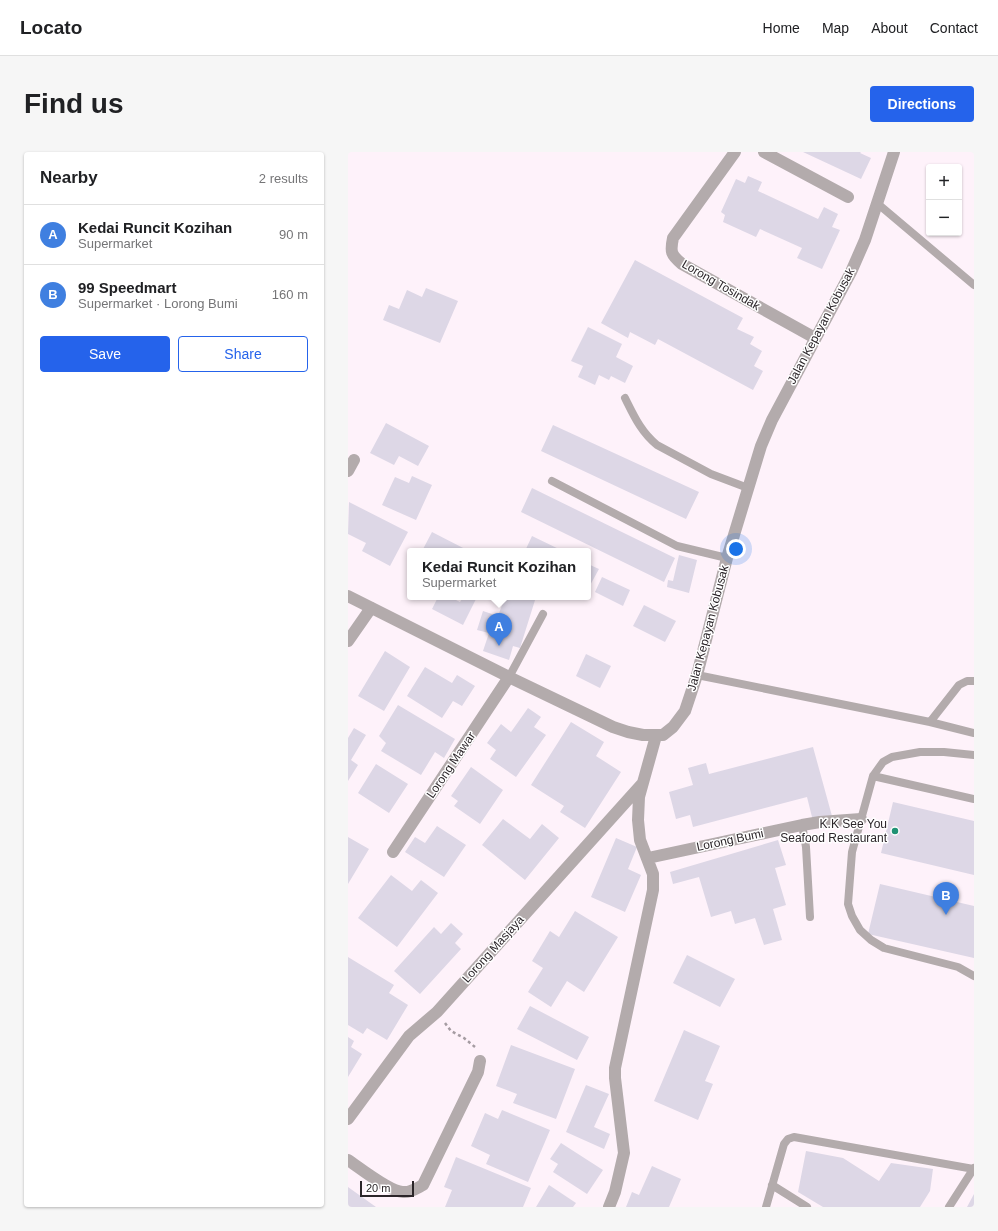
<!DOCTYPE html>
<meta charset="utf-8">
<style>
:root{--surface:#fff;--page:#f6f6f6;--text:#202124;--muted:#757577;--line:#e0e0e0;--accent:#2563eb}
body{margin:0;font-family:Arial,sans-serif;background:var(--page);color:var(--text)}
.controls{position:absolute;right:12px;top:12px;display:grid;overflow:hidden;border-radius:4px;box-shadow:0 1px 3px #0004}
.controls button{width:36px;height:36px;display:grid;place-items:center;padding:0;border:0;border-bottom:1px solid var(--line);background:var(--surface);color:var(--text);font:20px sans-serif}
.scale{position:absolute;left:12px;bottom:10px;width:54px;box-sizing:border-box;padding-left:4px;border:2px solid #2b2529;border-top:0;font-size:11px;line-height:14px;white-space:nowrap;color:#2b2529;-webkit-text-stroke:3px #fff;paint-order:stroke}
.you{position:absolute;left:388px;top:397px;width:14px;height:14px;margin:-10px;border:3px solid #fff;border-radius:50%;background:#1a73e8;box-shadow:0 0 0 6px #1a73e833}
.badge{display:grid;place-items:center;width:26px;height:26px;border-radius:50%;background:var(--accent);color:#fff;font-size:13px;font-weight:700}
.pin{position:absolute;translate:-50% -33px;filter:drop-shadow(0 1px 2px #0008)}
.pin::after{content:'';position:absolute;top:21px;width:14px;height:12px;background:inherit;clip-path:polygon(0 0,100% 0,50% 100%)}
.popup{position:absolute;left:59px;top:396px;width:184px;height:52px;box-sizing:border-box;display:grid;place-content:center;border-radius:4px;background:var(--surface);filter:drop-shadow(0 1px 3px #0005);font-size:13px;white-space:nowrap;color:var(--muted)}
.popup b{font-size:15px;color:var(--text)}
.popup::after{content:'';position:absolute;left:50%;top:100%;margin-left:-8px;border:8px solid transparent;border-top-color:var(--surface)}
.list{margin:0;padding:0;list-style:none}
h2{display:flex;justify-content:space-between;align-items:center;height:52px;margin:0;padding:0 16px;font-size:17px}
h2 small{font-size:13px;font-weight:400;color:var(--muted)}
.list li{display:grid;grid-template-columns:26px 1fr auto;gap:12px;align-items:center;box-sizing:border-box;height:60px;padding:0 16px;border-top:1px solid var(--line)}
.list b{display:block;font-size:15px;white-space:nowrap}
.list p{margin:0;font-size:13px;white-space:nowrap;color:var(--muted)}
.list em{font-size:13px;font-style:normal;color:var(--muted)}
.actions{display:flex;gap:8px;padding:12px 16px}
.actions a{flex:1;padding:9px 0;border:1px solid var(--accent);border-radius:4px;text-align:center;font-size:14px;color:var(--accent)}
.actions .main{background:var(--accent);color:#fff}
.map{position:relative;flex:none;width:626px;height:1055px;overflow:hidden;border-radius:4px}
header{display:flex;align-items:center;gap:24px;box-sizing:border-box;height:56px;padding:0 20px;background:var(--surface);border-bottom:1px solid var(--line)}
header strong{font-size:19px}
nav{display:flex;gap:22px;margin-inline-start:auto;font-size:14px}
.intro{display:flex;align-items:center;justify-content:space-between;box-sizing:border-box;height:96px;padding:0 24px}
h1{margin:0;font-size:28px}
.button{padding:10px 18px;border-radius:4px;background:var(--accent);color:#fff;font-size:14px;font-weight:700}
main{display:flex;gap:24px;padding:0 24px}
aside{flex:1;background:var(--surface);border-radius:4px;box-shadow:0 1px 3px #0004}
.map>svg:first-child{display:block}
</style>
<header>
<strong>Locato</strong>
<nav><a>Home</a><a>Map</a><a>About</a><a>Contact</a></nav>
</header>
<div class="intro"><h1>Find us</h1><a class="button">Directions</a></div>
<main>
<aside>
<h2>Nearby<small>2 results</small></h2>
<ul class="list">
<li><span class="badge" style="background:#3f7fe0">A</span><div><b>Kedai Runcit Kozihan</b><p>Supermarket</p></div><em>90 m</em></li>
<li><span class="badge" style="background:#3f7fe0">B</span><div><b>99 Speedmart</b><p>Supermarket · Lorong Bumi</p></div><em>160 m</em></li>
</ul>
<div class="actions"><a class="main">Save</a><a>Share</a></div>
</aside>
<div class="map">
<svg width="626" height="1055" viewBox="0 0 626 1055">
<rect width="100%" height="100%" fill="#fef2fa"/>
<path fill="#ddd7e6" d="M455,0H513L512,1L523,6L513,27Z
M400,24L414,30L410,39L470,67L476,55L490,62L484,75L492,78L474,117L449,106L454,96L412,77L408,85L375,70L377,63L373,60L388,27L397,31Z
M287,108L395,166L389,177L406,185L402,192L414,199L406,214L415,219L405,238L310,187L307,193L282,180L280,186L253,171Z
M78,136L110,149L92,191L35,168L41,153L51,157L59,138L74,145Z
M240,175L274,192L268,205L285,214L277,231L263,224L261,228L251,223L247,233L230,225L235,214L223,209Z
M38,271L81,294L70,314L51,304L46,313L22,301Z
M205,273L351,340L338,367L193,299Z
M64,324L84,333L68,368L34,353L47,325L61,331Z
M184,336L327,406L316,430L173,360Z
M1,350L60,380L42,414L14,399L18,391L0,382Z
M84,380L121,399H74Z
M184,384L215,399H177Z
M331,403L349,408L341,441L319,435L320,428L325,429Z
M240,412L251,417L240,437Z
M254,425L282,438L275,454L247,440Z
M90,445H102L112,450L115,445H129L115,473L84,457Z
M157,445H188L172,496L165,494L161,508L135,499L141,481L129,478L135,459L150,464Z
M296,453L328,469L317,490L285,474Z
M37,499L62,515L36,559L10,544Z
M238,502L263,514L252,536L228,524Z
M77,515L104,531L109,523L127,534L114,554L105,549L94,566L59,544Z
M50,553L107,587L96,606L87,600L73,623L33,599L38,591L31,584Z
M180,556L193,565L186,575L198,583L168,625L142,607L148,598L139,591L153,572L163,580Z
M223,570L256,590L248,604L273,620L237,676L212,660L216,654L183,633Z
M6,576L18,583L3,608L10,613L0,629V586Z
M465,595L484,664L465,669L459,645L345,675L342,663L328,667L321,640L345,633L340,616L358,611L361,622Z
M28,612L60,632L41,661L10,641Z
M123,615L155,638L132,672L106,654L110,649L103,644Z
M545,650L626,669V723L533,701Z
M155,667L182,687L194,672L211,686L177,728L134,693Z
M89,674L118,693L96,725L57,700L67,685L77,691Z
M0,685L21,697L0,732Z
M268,686L289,695L280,717L293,723L277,760L243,745Z
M430,688L438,713L427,716L438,753L425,757L434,788L416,793L407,766L387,772L383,759L363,765L351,725L325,732L322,720Z
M43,723L64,739L73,728L90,741L49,795L10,766Z
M532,732L626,754V806L520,782Z
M227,759L270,785L236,840L219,829L203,855L180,840L195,816L184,809L202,779L211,785Z
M103,771L115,782L107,791L113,797L72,842L46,819L86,775L93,782Z
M339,803L387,827L372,855L325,831Z
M0,805L46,833L41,841L60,853L39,888L19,876L15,882L0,873Z
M182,854L241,885L229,908L169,877Z
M336,878L372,894L357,929L365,932L350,968L306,949Z
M0,885L6,889L3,895L14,902L0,925Z
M163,893L227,917L208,967L165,951L169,942L148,934Z
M238,933L261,942L246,975L262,982L256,997L218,980Z
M154,958L202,978L180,1030L138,1012L142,1003L123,994L137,961L150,967Z
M213,991L255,1018L239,1042L205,1020L210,1012L202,1007Z
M458,999L495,1006L531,1029L543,1011L585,1017L582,1039L572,1055H475L450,1040Z
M108,1005L183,1036L175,1055H97L104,1038L96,1035Z
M304,1014L333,1027L321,1055H278L284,1040L291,1043Z
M201,1033L228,1051L225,1055H188Z
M0,1035L28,1055H0Z
M626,1042V1055H619Z"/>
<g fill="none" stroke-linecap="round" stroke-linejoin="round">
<path stroke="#a59ca2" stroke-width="2.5" stroke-dasharray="3 3" stroke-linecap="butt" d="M97,871L103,879L116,886L127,895"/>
<path stroke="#b3abac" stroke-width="8" d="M530,52L626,133
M277,246C286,264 293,280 309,293L363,322L400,336
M204,329L329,394L379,406
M349,523L582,570L626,581
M161,525L195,462
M582,570L611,533L619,529H626
M626,603L596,600H572L544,605L535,610L525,624L504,700L500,752L504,764L512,778L523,788L536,796L610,815L626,824
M525,624L626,647
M454,673L458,695L462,765
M424,1033L459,1055
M418,1055L436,992L440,987L446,985L626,1017
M601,1055L626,1016"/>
<path stroke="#b3abac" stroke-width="12" d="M387,0L325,86C322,100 323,103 334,112L467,186
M416,0L500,45
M0,319L6,308
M0,489L23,456
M45,700L161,525
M300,706L454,673L472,670L513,667
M0,967L61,884L89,860L294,632
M0,1008C12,1016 42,1040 55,1040C62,1041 69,1036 75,1033L130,920L132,909
M261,1055L267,1040L276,1001L267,926V916L305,738V722L292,688L290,668L291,645L308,584"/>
<path stroke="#b3abac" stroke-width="12" d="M0,444L161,525L265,575L280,580L295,583H315L325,575L337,559L349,523L379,406L413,294L424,268L503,120L517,88L546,0"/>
</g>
<circle fill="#1f9274" stroke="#fff" stroke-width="1.5" cx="547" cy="679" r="4"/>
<g text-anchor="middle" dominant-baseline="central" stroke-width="3" stroke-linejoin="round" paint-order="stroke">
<g font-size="12" fill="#2b2529" stroke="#fff">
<text transform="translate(373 133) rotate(30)">Lorong Tosindak</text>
<text transform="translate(473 174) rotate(-62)">Jalan Kepayan Kobusak</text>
<text transform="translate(360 476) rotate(-75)">Jalan Kepayan Kobusak</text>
<text transform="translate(103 613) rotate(-56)">Lorong Mawar</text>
<text transform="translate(382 688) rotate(-12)">Lorong Bumi</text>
<text transform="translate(145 797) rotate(-48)">Lorong Masjaya</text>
</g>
<g font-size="12" fill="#2b2529" stroke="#fff" text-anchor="end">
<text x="539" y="672">K.K See You<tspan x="539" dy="14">Seafood Restaurant</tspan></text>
</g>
</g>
</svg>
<div class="controls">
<button>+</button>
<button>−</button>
</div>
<div class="scale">20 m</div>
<div class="you"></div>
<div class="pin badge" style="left:151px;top:494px;background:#3f7fe0">A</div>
<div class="popup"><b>Kedai Runcit Kozihan</b>Supermarket</div>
<div class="pin badge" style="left:598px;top:763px;background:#3f7fe0">B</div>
</div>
</main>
